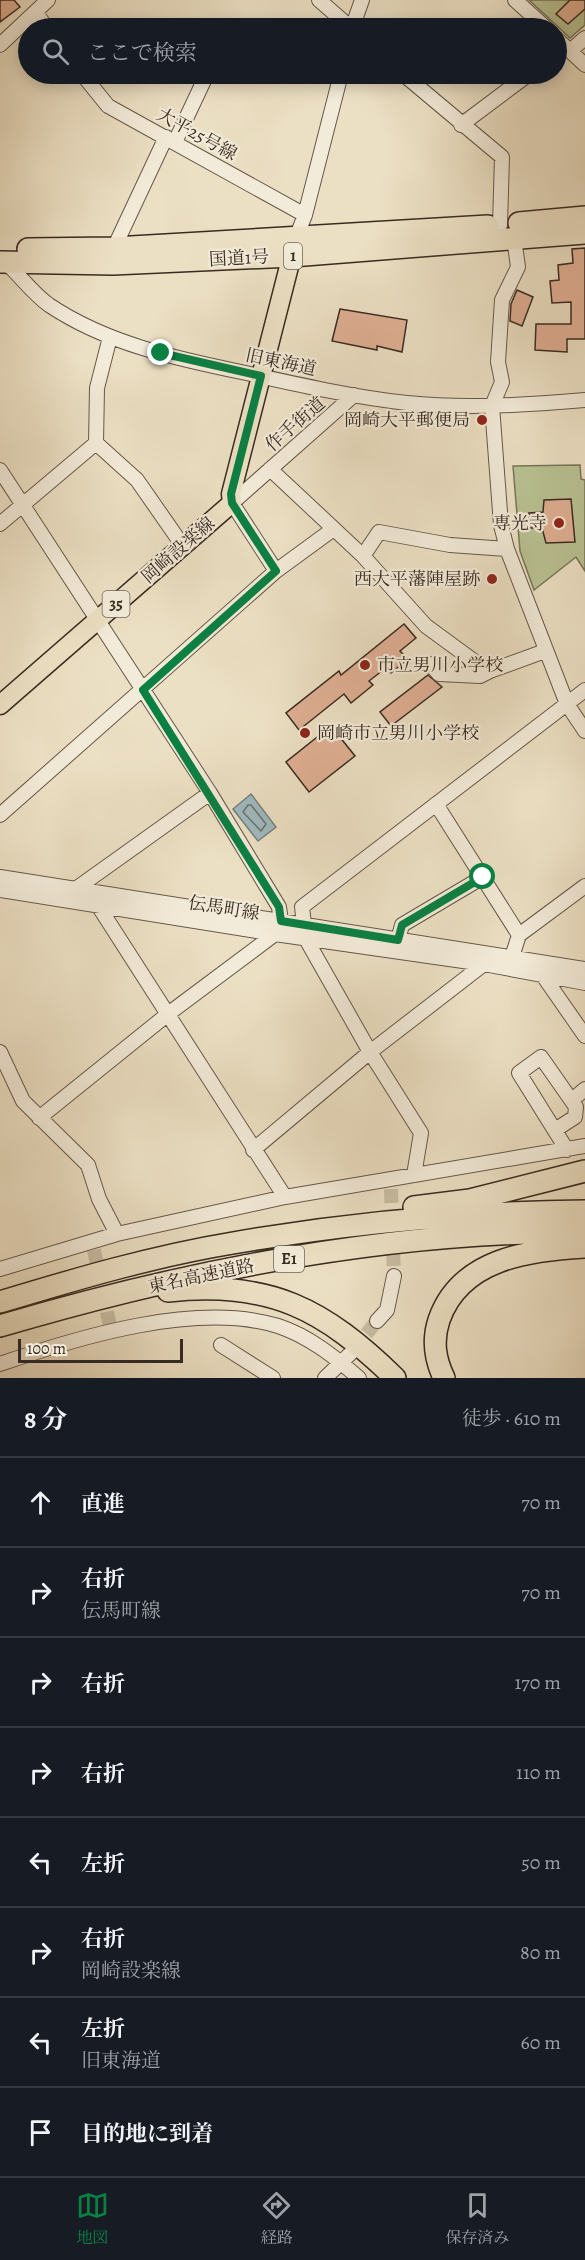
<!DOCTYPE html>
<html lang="ja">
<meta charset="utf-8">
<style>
:root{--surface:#171b24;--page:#20242c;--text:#f1f3f6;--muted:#9ea1a6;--line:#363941;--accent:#0b8043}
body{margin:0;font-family:Alegreya,"Noto Serif JP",serif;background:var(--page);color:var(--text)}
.scale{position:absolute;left:18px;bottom:15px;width:165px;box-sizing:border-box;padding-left:6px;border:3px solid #382b21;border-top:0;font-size:16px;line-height:21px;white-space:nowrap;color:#382b21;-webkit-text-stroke:4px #f3ebd9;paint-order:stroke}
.stop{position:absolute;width:18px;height:18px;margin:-14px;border:4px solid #0b8043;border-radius:50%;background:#fff}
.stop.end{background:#0b8043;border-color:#fff;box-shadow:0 2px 6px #0008}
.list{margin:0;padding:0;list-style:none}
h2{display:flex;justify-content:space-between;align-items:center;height:78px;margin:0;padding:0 24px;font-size:26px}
h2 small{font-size:20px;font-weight:400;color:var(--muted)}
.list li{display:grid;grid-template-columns:39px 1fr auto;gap:18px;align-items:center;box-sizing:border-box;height:90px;padding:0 24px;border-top:2px solid var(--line)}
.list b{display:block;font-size:22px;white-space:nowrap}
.list p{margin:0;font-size:20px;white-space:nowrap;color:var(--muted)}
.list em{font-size:20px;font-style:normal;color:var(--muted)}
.icon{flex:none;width:33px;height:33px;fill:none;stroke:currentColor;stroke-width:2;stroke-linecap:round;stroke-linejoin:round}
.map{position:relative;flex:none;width:585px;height:1378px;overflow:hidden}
.search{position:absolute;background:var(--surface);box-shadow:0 3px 15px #0003;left:18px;right:18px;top:18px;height:66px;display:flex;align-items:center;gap:15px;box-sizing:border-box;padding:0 21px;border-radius:33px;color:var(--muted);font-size:22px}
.sheet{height:798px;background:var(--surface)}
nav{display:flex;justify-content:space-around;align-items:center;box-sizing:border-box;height:84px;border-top:2px solid var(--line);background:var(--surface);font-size:16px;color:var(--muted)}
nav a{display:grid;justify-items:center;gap:3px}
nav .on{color:var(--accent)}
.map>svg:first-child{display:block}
</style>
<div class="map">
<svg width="585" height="1378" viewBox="0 0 585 1378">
<rect width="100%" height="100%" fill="#ece0c4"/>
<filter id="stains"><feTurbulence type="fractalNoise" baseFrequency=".00333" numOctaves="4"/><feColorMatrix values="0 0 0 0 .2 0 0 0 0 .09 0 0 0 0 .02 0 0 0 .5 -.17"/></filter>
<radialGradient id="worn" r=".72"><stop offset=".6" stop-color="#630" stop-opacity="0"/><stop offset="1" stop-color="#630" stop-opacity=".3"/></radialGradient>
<path fill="#b9c293" stroke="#78765a" stroke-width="1.5" d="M529,0H585V25L570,38Z
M580,465L581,479L585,480V571L576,557L534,590L520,551L513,466Z"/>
<path fill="#9fbac0" stroke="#768180" stroke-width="1.5" d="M251,794L276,827L258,841L233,809Z"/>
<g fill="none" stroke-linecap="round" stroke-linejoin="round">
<path stroke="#6c7270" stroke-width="1.5" d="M248,805H251L266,824L261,831L243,812Z"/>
</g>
<path fill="#e0af94" stroke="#382b21" stroke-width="1.5" d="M0,0H14L20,7L0,22Z
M570,0H585V9L568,24L556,14Z
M585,248V339H567V352L535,350L536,324H571V302L552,303L550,281L559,280L558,265L573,263L572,249Z
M517,290L533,297L522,326L510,321L511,304Z
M340,309L407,320L402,352L377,346V350L332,341Z
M571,499L575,542L546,543L542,528H529V513L543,512L544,500Z
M404,624L416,638L400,651L408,659L391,673L387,667L369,681L373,685L351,703L344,694L299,730L286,713L339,671L341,675Z
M428,675L442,687L391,726L380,712Z
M331,726L355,756L309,792L286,762Z"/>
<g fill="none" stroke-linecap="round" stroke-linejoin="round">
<path stroke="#c8bca3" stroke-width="14" stroke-dasharray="14 7" stroke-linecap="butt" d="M391,1189L394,1276
M94,1250L111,1331
M353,1350L377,1321"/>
<g stroke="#65584a" stroke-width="16">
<path id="minor" d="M319,0L351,28
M515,0L546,28
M35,12L47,28
M352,28L362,0
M556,38L585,65
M0,45L48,0
M570,51L585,38
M82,74L108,106L305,215
M403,74L502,157L500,225
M461,125L529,74
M175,142L207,74
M296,238L305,215L341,74
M514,238L518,267L502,300L498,362L502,382L492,406L501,525L507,549L567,704L585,731
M114,248L166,137
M3,260C19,274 32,293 49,305C107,344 178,359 246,373C299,385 353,397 407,403C466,409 526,405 585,400
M96,443L137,480L183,546
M270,469L363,556L379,532L450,545L507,549
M0,470L210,793L279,907L281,921
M0,524L96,443L97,388L110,337
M363,556L426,626L482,667L490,671L545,651
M276,571L232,503L354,395
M430,664L439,674L480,676L490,671
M436,804L519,935
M0,815L276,571L332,530
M0,877L585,969
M77,888L210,793
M0,890L275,934L484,964L585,983
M99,907L285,1197
M304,924L302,907L585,690
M306,939L370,1052L421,1133L414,1175
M398,940L402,925L483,877
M512,957L519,935L585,886
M544,977L585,1036
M0,1052L23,1101L88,1165L99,1199L117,1234
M572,1100L585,1089
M39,1118L168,1014L275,934
M555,1130L575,1117L576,1107L541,1057L519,1073L567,1150
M253,1150L370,1052L484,964
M0,1269L117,1234L285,1197L585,1146
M377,1321L387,1310L394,1276
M221,1345L273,1378
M0,1364C79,1337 197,1301 278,1326C309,1336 336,1358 359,1378
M325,1378L352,1352"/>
</g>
<g stroke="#382b21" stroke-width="21">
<path id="major" d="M0,705L232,503L231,494L295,243"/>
</g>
<g stroke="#382b21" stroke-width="24">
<path id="highway" d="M519,223L585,217
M28,249L114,248L488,226
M0,262L113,264L292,256L585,233
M414,1207L470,1200L585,1171
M168,1291C270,1280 324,1309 395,1378
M0,1302C76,1279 154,1256 233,1243C348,1223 468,1212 585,1211
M0,1326C189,1270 387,1231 585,1232
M444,1378C435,1359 432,1341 439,1320C460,1259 528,1250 585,1247"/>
</g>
<use href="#minor" stroke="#f3ebd9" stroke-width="14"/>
<use href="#major" stroke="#ece0c4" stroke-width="18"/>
<use href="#highway" stroke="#ece0c4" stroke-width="21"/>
</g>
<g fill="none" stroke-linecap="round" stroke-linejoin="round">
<path stroke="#0b8043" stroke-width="8" d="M161,353L261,376L231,494L232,503L276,571L143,690L279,907L281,921L398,940L402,925L483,877"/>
</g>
<g fill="#8f2418" stroke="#f3ebd9" stroke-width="2">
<circle cx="482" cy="420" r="6"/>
<circle cx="559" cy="523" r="6"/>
<circle cx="492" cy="579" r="6"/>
<circle cx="365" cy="665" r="6"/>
<circle cx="305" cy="733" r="6"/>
</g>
<g text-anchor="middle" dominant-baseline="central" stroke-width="4.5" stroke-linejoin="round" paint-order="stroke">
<g fill="#f3ebd9" stroke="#706558" stroke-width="1.5">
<rect x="284" y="243" width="18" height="26" rx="4.5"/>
<rect x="102.5" y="591" width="27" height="26" rx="4.5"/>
<rect x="274" y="1246" width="30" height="26" rx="4.5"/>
</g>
<g font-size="16" font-weight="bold" fill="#382b21">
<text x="293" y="256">1</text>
<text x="116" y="604">35</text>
<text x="289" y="1259">E1</text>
</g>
<g font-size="18" fill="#382b21" stroke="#f3ebd9">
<text transform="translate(197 134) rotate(29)">大平25号線</text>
<text transform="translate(239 258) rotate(-3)">国道1号</text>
<text transform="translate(281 362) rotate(12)">旧東海道</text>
<text transform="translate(295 424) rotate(-41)">作手街道</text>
<text transform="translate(178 550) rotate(-41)">岡崎設楽線</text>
<text transform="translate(224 908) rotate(9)">伝馬町線</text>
<text transform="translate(201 1276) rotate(-12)">東名高速道路</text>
</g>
<g font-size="18" fill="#382b21" stroke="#f3ebd9" text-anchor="end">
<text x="470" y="420">岡崎大平郵便局</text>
<text x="547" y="523">専光寺</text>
<text x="480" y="579">西大平藩陣屋跡</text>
<text x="377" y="665" text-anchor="start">市立男川小学校</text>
<text x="317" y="733" text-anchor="start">岡崎市立男川小学校</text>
</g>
</g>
<rect width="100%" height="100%" filter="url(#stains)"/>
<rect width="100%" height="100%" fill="url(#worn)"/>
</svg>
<div class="scale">100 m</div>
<div class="stop" style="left:483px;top:877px"></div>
<div class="stop end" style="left:161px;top:353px"></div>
<div class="search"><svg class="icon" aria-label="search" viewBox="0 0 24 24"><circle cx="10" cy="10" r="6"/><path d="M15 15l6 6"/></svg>ここで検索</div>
</div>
<section class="sheet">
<h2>8 分<small>徒歩 · 610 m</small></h2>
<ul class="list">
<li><svg class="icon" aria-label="ahead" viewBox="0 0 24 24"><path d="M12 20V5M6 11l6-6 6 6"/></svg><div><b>直進</b></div><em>70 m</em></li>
<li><svg class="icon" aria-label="right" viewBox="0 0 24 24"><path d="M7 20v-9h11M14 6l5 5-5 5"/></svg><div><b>右折</b><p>伝馬町線</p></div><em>70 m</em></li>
<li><svg class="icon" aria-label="right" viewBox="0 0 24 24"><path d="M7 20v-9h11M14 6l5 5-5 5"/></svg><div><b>右折</b></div><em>170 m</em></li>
<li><svg class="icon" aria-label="right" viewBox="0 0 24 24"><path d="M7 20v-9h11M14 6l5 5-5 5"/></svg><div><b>右折</b></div><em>110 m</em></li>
<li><svg class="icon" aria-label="left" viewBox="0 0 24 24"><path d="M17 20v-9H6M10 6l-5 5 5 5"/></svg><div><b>左折</b></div><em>50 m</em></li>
<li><svg class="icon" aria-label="right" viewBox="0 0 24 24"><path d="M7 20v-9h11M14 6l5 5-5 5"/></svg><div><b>右折</b><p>岡崎設楽線</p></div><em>80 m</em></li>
<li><svg class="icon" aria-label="left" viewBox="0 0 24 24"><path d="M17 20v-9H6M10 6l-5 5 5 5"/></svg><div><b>左折</b><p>旧東海道</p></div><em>60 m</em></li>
<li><svg class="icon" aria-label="arrive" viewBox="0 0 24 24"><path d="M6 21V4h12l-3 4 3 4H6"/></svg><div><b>目的地に到着</b></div></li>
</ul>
</section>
<nav>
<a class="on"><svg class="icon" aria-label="map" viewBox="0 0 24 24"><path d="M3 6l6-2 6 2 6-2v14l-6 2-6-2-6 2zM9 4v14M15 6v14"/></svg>地図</a>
<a><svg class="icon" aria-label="directions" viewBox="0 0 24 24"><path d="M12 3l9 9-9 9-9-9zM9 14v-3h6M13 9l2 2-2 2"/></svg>経路</a>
<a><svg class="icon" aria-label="saved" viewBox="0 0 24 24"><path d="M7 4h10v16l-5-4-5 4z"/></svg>保存済み</a>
</nav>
